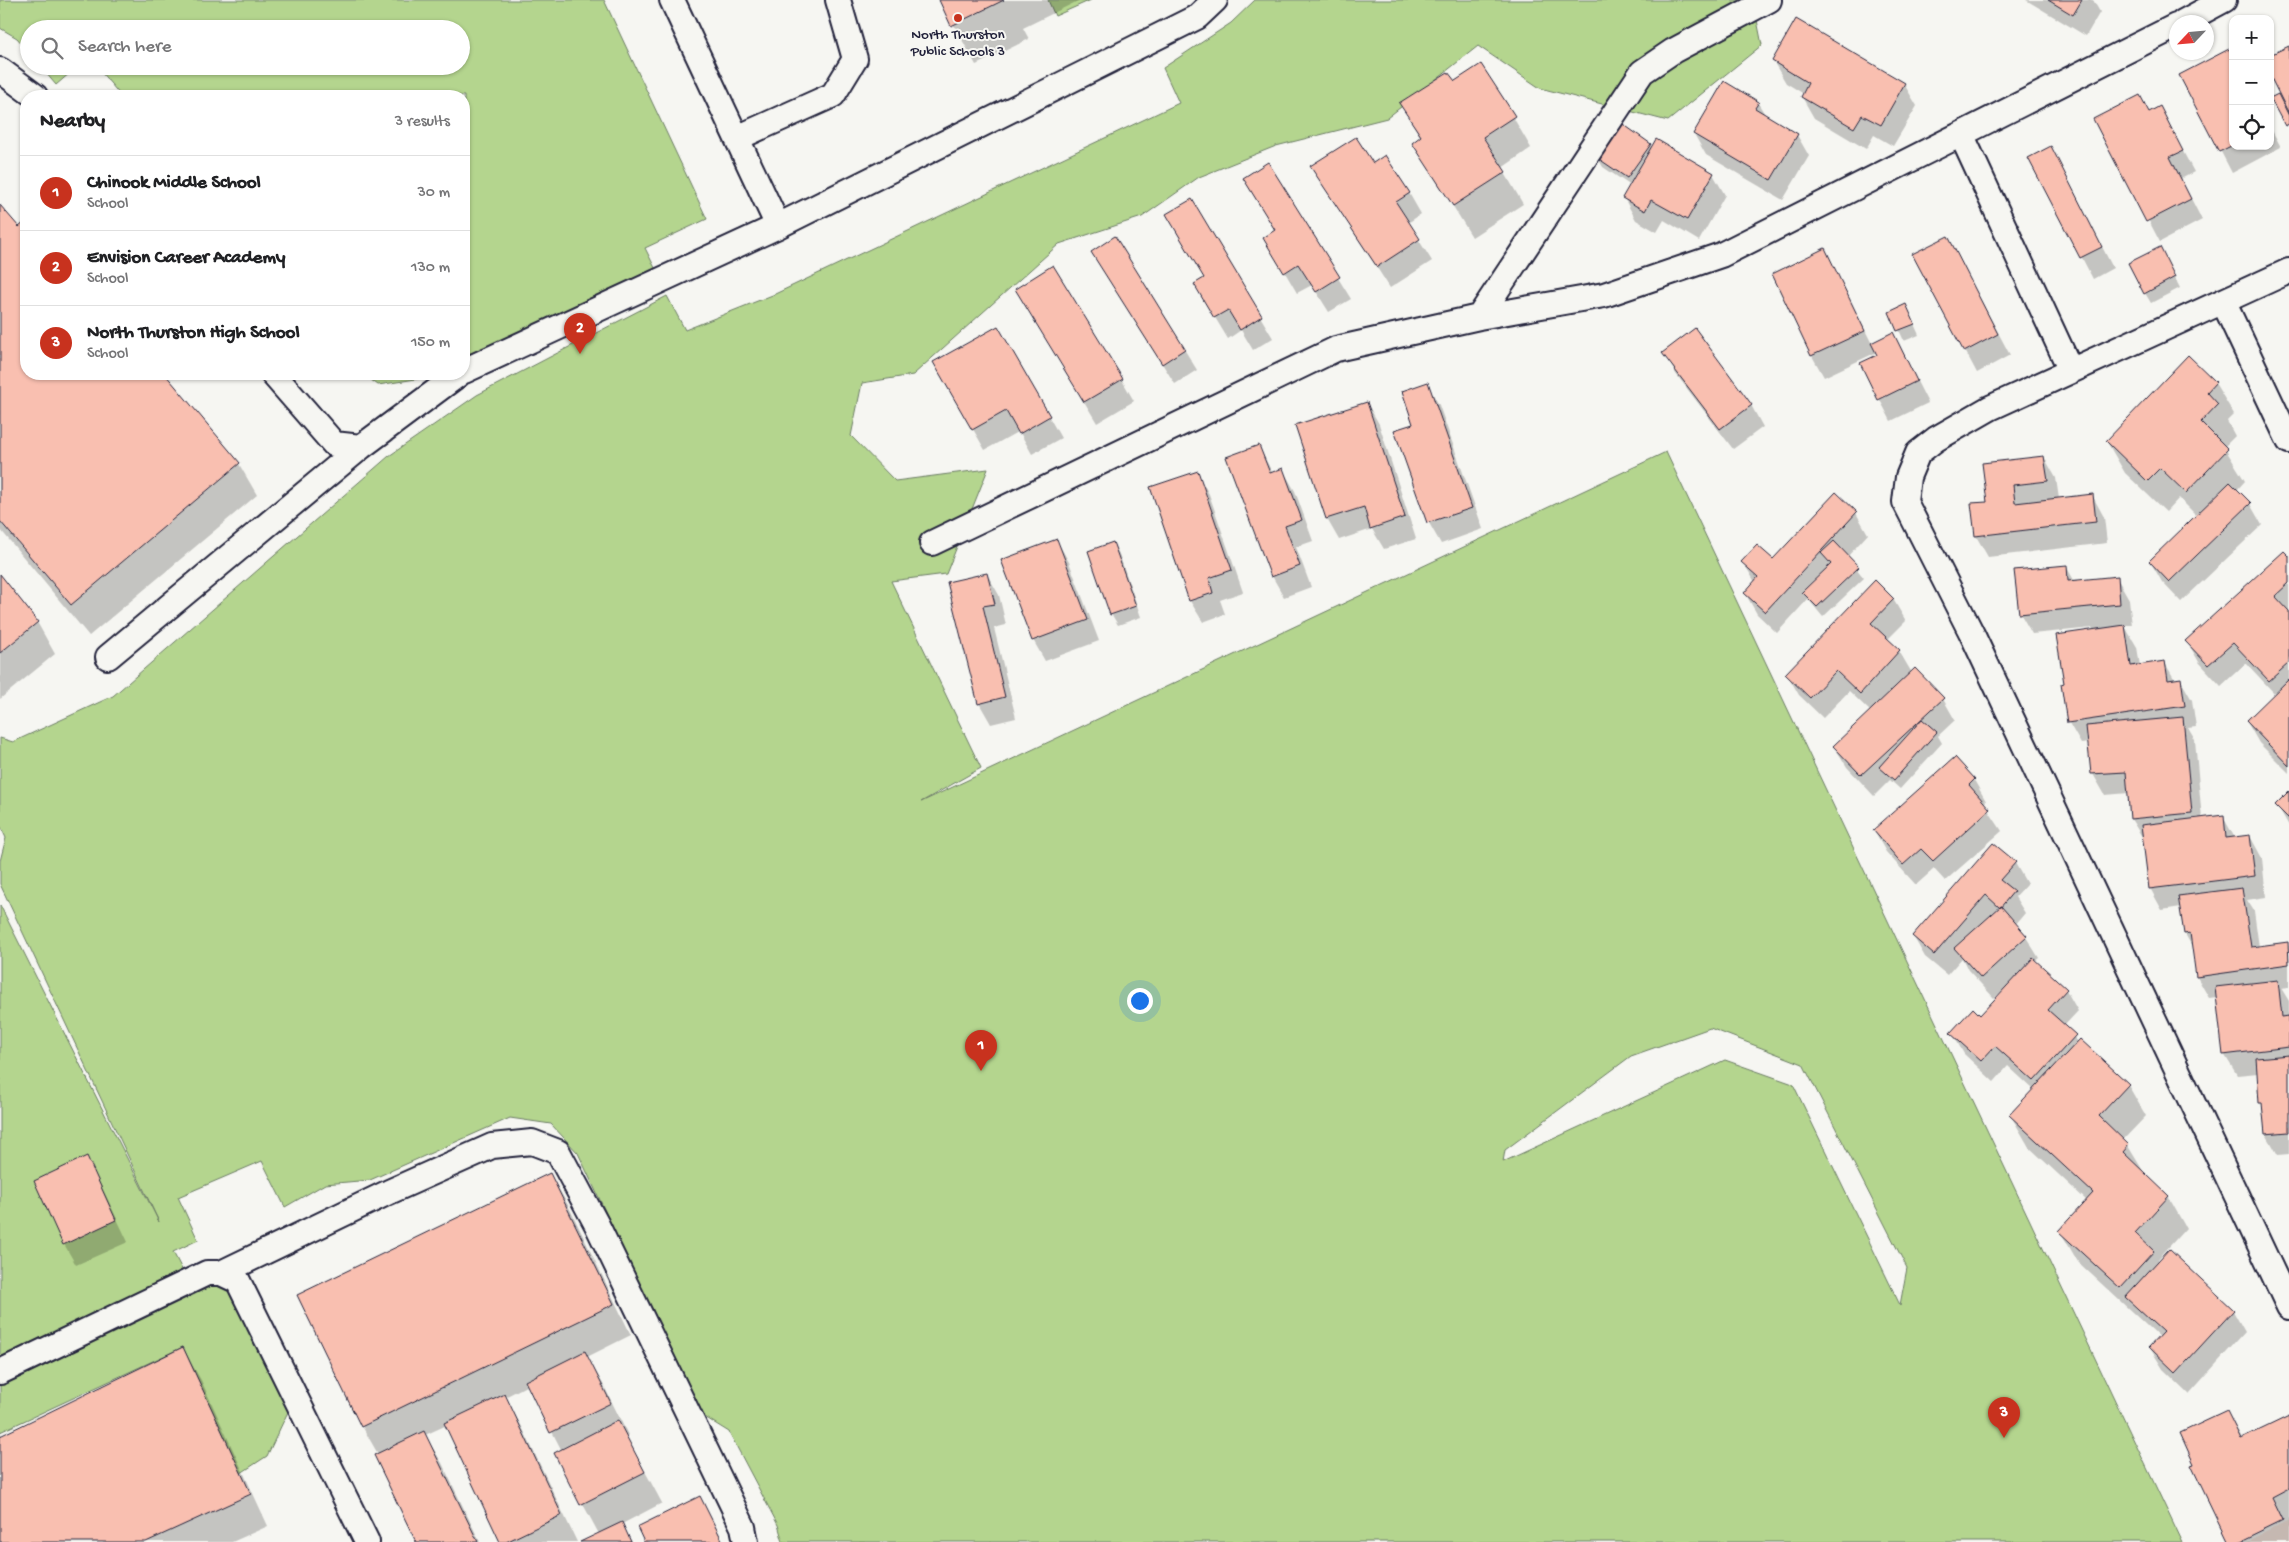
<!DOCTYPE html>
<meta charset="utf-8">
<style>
:root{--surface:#fff;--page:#f2f2f2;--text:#202124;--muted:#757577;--line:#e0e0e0;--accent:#c8321e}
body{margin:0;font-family:"Gochi Hand",sans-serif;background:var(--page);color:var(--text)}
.controls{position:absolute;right:15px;top:15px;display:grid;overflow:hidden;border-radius:10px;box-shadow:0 1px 4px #0004}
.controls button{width:45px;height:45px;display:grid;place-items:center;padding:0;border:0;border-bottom:1px solid var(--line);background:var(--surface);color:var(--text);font:25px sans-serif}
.compass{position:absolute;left:2169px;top:15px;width:45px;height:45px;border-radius:50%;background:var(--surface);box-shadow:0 1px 4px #0004;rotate:244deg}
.you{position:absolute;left:1139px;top:1000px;width:18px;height:18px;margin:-12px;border:4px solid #fff;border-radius:50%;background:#1a73e8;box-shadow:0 0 0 8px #1a73e833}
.badge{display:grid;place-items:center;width:32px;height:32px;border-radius:50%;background:var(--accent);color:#fff;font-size:16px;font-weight:700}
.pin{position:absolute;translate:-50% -41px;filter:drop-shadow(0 1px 2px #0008)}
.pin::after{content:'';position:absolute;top:26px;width:18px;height:15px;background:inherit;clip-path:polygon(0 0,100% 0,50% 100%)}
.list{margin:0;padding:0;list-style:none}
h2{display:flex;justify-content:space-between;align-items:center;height:65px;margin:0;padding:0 20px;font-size:21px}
h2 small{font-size:16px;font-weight:400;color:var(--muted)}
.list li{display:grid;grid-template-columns:32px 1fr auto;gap:15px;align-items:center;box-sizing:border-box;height:75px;padding:0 20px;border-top:1px solid var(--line)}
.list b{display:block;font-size:19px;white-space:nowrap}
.list p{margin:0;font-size:16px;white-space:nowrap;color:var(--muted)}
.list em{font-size:16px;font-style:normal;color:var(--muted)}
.icon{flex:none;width:28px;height:28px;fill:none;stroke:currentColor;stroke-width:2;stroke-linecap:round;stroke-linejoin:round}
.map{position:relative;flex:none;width:2289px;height:1542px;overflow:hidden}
.search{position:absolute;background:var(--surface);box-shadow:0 1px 4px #0004;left:20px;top:20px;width:450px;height:55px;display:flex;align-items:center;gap:12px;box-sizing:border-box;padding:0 18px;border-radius:28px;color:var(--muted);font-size:19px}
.panel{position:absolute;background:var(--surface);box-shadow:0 1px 4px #0004;left:20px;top:90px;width:450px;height:290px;border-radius:20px}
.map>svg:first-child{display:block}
</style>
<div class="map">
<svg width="2289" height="1542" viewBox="0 0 2289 1542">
<rect width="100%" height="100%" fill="#f6f6f2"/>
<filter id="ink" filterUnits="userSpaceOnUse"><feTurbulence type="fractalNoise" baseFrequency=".02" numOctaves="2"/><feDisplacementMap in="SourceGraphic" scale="10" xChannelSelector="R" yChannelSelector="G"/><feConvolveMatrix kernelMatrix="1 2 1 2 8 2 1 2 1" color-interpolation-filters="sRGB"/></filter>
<g filter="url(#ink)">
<path fill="#f7e6de" d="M2289,1521V1542H2245Z"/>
<path fill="#b4d58e" stroke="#6b7c64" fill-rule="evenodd" d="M0,0H604L707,219L645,248L661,280L464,371V96H121L96,66H461V29H29V52L17,38L0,28Z
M1048,0H1091L1055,16Z
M1255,0H1753L1762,45L1668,121L1540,88L1478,46L1387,118L1276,146L1199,177L1142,217L1059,244L913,375L862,383L851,436L895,481L988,469L946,574L891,581L981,768L921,802L1666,452L2182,1542H783L778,1525L729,1432L700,1414L578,1153L551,1124L510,1118L370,1180L325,1184L285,1207L262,1161L178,1197L198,1240L173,1252L188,1281L221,1273L295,1397L267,1456L241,1473L183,1347L0,1432V905L159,1222L0,884V861L6,838L0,825V738L13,742L113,696L389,456L477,395L667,296L685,330L775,294L1179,103L1163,68L1231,23ZM1710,1028L1803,1064L1907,1268L1900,1305L1793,1084L1725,1060L1503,1162L1505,1150L1631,1056Z
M40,66H78L56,85Z
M363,374H447L378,385Z"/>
<path fill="#0003" d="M940,0H1080L1023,28L1029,39L976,65Z
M2026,0H2093L2100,12L2086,36Z
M1797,21L1904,84L1917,106L1893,146L1874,135L1866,149L1814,118L1802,97L1804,94L1786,83L1773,61Z
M2233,57V146H2270V127L2281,147L2232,173L2181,75Z
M1454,83L1513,117L1531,148L1502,168L1523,204L1472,237L1414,143L1421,138L1401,104Z
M1758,103L1766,116L1797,135L1809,156L1783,200L1706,155L1694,134Z
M2149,113L2171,129L2194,172L2181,179L2202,220L2160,242L2095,119Z
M1650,145L1652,149L1713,174L1725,195L1699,241L1664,220L1657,232L1636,220L1624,198L1631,186L1603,167L1597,157Z
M2030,158L2062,169L2113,268L2093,279Z
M1312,167L1409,193L1421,214L1408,223L1432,261L1390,288Z
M1191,201L1273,338L1253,350L1241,330L1228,339L1208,306L1206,279Z
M0,207L18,229L26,222V374H164L239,464L257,495L89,636L0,529Z
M1265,238L1338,278L1351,299L1329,312L1312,285L1297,293Z
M1825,250L1872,344L1893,334L1928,403L1891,421L1861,364L1879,355L1877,352L1824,377L1812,356L1774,274Z
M1914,255L1959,259L2010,355L1977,373Z
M2165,259L2180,288L2151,303L2145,293Z
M1105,273L1184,349L1197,370L1175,384Z
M1906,306L1919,335L1904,341L1891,312Z
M1029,310L1122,380L1134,401L1097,423Z
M998,327L1061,438L1032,454L1019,431L985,450L935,363Z
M1664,353L1751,405L1763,427L1733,449L1676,374Z
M2188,357L2215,383L2234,414L2227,421L2235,436L2224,447L2245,481L2236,491L2250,504L2262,525L2181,602L2162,582L2150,561L2197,516L2179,498L2166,512L2125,473L2107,442Z
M1427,384L1439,405L1483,529L1441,544L1429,523L1396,431L1415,425Z
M1367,403L1379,424L1416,539L1384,549L1372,529L1339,540L1327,519L1297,426Z
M1259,447L1273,474L1283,470L1295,491L1313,541L1296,547L1311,587L1284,597L1272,576Z
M2044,457L2056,478L2059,499L2092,495L2104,517L2107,543L1988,557L1976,536L1972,505L1988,503Z
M1197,473L1209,494L1243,592L1220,600L1225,614L1203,622L1190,601L1152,488Z
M1836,494L1856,513L1868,534L1847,557L1864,578L1823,617L1808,599L1777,633L1757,614L1745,593L1755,582L1743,562L1773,561Z
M1057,541L1069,562L1099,641L1045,661L1033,640Z
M1113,543L1119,554L1141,617L1118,625L1112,615L1090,552Z
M2289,558V773L2259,743L2247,722L2275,694L2246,663L2221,686L2199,662L2187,641Z
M2066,566L2075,582L2117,578L2129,599L2132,625H2124L2137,647L2140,666L2165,663L2175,680L2180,679L2192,700L2196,727L2188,728L2195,740L2202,819L2223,817L2235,838L2250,836L2262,858L2266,897L2247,900L2254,911L2259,947L2287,943L2289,947V987L2281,988L2289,1001V1154L2278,1155L2266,1134L2258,1073L2237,1075L2224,1054L2217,997L2209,998L2197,977L2193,948L2185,934L2181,907L2162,910L2150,888L2144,840L2131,819L2129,793L2105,795L2093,774L2089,743L2081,744L2069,723L2062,684H2065L2093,628L2032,634L2020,613Z
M987,574L999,595L1006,625L994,628L1016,718L991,724L979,703L949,583Z
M0,576L37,622L55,654L0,699Z
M1893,599L1906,621L1887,640L1899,651L1912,673L1943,699L1955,720L1938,736L1942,743L1900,789L1890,780L1874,796L1847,767L1834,746L1871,712L1849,691L1823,718L1799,695L1787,674Z
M1955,758L1974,780L1986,801L1984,804L2002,831L1945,881L1934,869L1916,885L1886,852L1874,831Z
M2289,792V826L2277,805Z
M2015,863L2027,884L2015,897L2025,913L2015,925L2026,937L2039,958L2035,961L2066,990L2078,1011L2064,1026L2079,1043L2128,1085L2146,1116L2123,1140L2128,1146L2145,1174L2168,1196L2186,1228L2158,1259L2159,1262L2169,1251L2233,1311L2245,1332L2189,1394L2163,1369L2150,1348L2160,1338L2078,1262L2060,1231L2087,1201L2029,1147L2011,1116L2034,1090L2008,1066L1994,1082L1964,1054L1952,1033L1980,1017L2003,993L2002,991L1994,998L1968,970L1962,958L1947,975L1925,957L1913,936Z
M86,1158L98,1179L128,1242L76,1265L64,1244Z
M550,1174L568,1205L631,1335L587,1357L603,1384L628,1435L626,1436L662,1503L622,1524L632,1542H583L599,1534L556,1454L562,1451L528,1385L505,1397L522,1427L577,1542H502L447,1425L425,1435L442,1463L480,1542H417L378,1454L362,1426Z
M183,1349L201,1380L268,1526L232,1542H0V1438Z
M2227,1412L2243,1440L2289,1418V1542H2229L2196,1464Z
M699,1497L724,1542H645Z"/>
<path fill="#f9bfb0" stroke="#22223b" d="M939,0H1004L951,26Z
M2048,0H2082L2073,15Z
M1796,19L1905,83L1881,125L1862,115L1854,128L1801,97L1808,83L1772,61Z
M2289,46V114L2270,76V55Z
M2229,49L2233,56V145L2219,152L2179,75Z
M1481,64L1515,116L1483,137L1506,172L1453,206L1412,143L1421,136L1399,103L1448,72L1455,81Z
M1724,81L1759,102L1755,108L1798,134L1771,180L1693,134Z
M2278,94L2289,116V124L2285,126L2270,98Z
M2140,95L2149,112L2160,106L2183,151L2170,157L2191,199L2146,222L2093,119Z
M1620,122L1651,144L1627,178L1596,157Z
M1356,137L1373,163L1385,155L1410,193L1396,202L1420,239L1377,267L1310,166Z
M1656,139L1714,173L1687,220L1651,200L1645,211L1622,198Z
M2051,146L2102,247L2080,258L2028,158Z
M1268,162L1340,277L1316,292L1298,264L1284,273L1263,238L1275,230L1243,178Z
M1192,199L1262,316L1240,330L1228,310L1214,318L1194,284L1204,278L1166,214Z
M0,205L19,227L26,221V374H165L240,463L71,605L0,521Z
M1115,236L1185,349L1162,364L1091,252Z
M1948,236L1998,334L1964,352L1912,254Z
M2160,247L2175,277L2144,294L2128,263Z
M1825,248L1865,331L1811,356L1772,274Z
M1053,265L1123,379L1084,402L1015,289Z
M1906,304L1915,324L1897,331L1889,312Z
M998,326L1050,416L1019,434L1006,411L972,430L933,362Z
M1695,328L1752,405L1720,429L1662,353Z
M1893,332L1917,381L1878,400L1860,363L1877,355L1871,343Z
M2188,355L2216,382L2207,392L2218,404L2201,422L2228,449L2186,493L2160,468L2147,481L2106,441Z
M1428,382L1472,508L1427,523L1394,430L1413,424L1402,391Z
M1367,402L1405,517L1370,529L1364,507L1326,519L1295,425Z
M1259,445L1270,473L1283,468L1302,520L1285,526L1300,566L1271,577L1226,457Z
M2044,456L2048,481L2013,485L2015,503L2093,494L2096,522L1975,536L1971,503L1987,502L1982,463Z
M1198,471L1232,570L1209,578L1213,593L1189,601L1150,487Z
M2230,482L2251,503L2169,582L2149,561Z
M1836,492L1857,512L1765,612L1744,593L1758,577L1741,562L1757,545L1773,559Z
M1057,539L1088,620L1032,641L1001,560Z
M1834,541L1859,567L1817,607L1802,592L1831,564L1821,553Z
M1113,542L1136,606L1110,615L1088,551Z
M2284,551L2289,556V583L2275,596L2289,611V663L2269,681L2233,643L2208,665L2185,641Z
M2067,565L2068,581L2118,576L2120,604L2019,614L2014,570Z
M987,573L995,604L983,606L1005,697L978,704L947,582Z
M0,574L38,622L0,653Z
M1875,580L1894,599L1871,623L1900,650L1860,694L1836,671L1810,698L1785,674Z
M2125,625L2131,666L2165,661L2168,680L2181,678L2185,706L2067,723L2061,684L2064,683L2056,635Z
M1915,668L1944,698L1861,775L1833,746Z
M2289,679V766L2246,721Z
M2183,717L2192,813L2130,819L2126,772L2091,774L2086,726Z
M1922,719L1937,732L1894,780L1879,767Z
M1955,757L1975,779L1969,785L1990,809L1933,861L1921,849L1903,865L1873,830Z
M2289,791V819L2275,805Z
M2224,815L2226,838L2250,835L2255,876L2149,889L2141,825Z
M1993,843L2016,862L2000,880L2014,891L2000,908L1986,895L1934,955L1912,936Z
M2242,888L2251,947L2288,942L2289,964L2196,977L2190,933L2184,934L2178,896Z
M2001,906L2027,936L1981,978L1954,948Z
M2033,958L2067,989L2048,1010L2076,1035L2034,1081L1995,1046L1981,1061L1950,1033L1973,1008L1980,1015Z
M2278,980L2282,1017L2289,1016V1047L2223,1055L2215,987Z
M2080,1039L2129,1084L2099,1116L2129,1145L2123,1152L2169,1196L2135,1233L2154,1251L2120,1288L2058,1231L2093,1193L2009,1115Z
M2289,1055V1132L2265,1134L2262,1103H2259L2256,1058Z
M87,1156L116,1220L63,1245L34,1181Z
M550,1173L614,1304L361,1427L297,1295Z
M2169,1249L2234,1310L2176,1373L2149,1347L2163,1332L2125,1297Z
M183,1347L251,1494L146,1542H0V1436Z
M585,1351L611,1403L550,1433L525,1381Z
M505,1394L562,1515L506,1542H500L444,1423Z
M2227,1411L2241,1439L2289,1416V1488L2272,1497L2283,1520L2238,1542H2228L2191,1465L2194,1464L2180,1433Z
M618,1420L645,1472L580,1505L554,1453Z
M424,1431L478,1542H416L374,1455Z
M700,1496L723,1542H644L637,1527Z
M622,1522L631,1542H580Z"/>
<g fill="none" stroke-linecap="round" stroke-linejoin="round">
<g stroke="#22223b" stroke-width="28">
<path id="service" d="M672,0L778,226L1197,17L1215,0
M2183,22L2224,0
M0,70L35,96
M1962,136L2071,371
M737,138L833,95L855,59L838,0
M2289,271L1990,408L1936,439L1918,453L1908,477L1905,502L1972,634L2289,1307
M2223,301L2289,441
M1479,317L1642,72L1673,51L1769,0
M464,371L778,226
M273,374L334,444L361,447L459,374
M932,543L1336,349L1479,317L1604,295L1721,255L2176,26
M108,657L361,447
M221,1273L389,1192L492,1146L532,1142L558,1152L597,1225L743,1527L746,1542
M0,1372L207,1273H221L238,1281L367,1542"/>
</g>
<use href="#service" stroke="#f6f6f2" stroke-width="24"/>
</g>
</g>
<circle fill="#c8321e" stroke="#f6f6f2" stroke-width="2" cx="958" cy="18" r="5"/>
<g text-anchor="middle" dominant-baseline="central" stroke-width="4" stroke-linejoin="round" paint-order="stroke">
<g font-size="15" fill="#22223b" stroke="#f6f6f2">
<text x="958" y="35">North Thurston<tspan x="958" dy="17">Public Schools 3</tspan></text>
</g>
</g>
</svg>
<div class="controls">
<button>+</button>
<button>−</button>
<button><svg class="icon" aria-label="locate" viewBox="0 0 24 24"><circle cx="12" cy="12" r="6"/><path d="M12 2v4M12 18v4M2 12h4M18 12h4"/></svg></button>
</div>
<svg class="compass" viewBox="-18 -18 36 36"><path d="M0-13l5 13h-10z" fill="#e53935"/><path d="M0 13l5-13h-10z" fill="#757577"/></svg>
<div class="you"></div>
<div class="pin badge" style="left:981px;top:1071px">1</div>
<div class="pin badge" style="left:580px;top:354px">2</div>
<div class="pin badge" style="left:2004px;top:1438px">3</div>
<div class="search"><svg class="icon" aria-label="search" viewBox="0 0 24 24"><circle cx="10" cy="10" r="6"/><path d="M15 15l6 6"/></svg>Search here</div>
<section class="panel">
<h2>Nearby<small>3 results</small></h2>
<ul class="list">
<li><span class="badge">1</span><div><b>Chinook Middle School</b><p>School</p></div><em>30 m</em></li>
<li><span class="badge">2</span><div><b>Envision Career Academy</b><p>School</p></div><em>130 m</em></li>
<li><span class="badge">3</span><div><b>North Thurston High School</b><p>School</p></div><em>150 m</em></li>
</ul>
</section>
</div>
